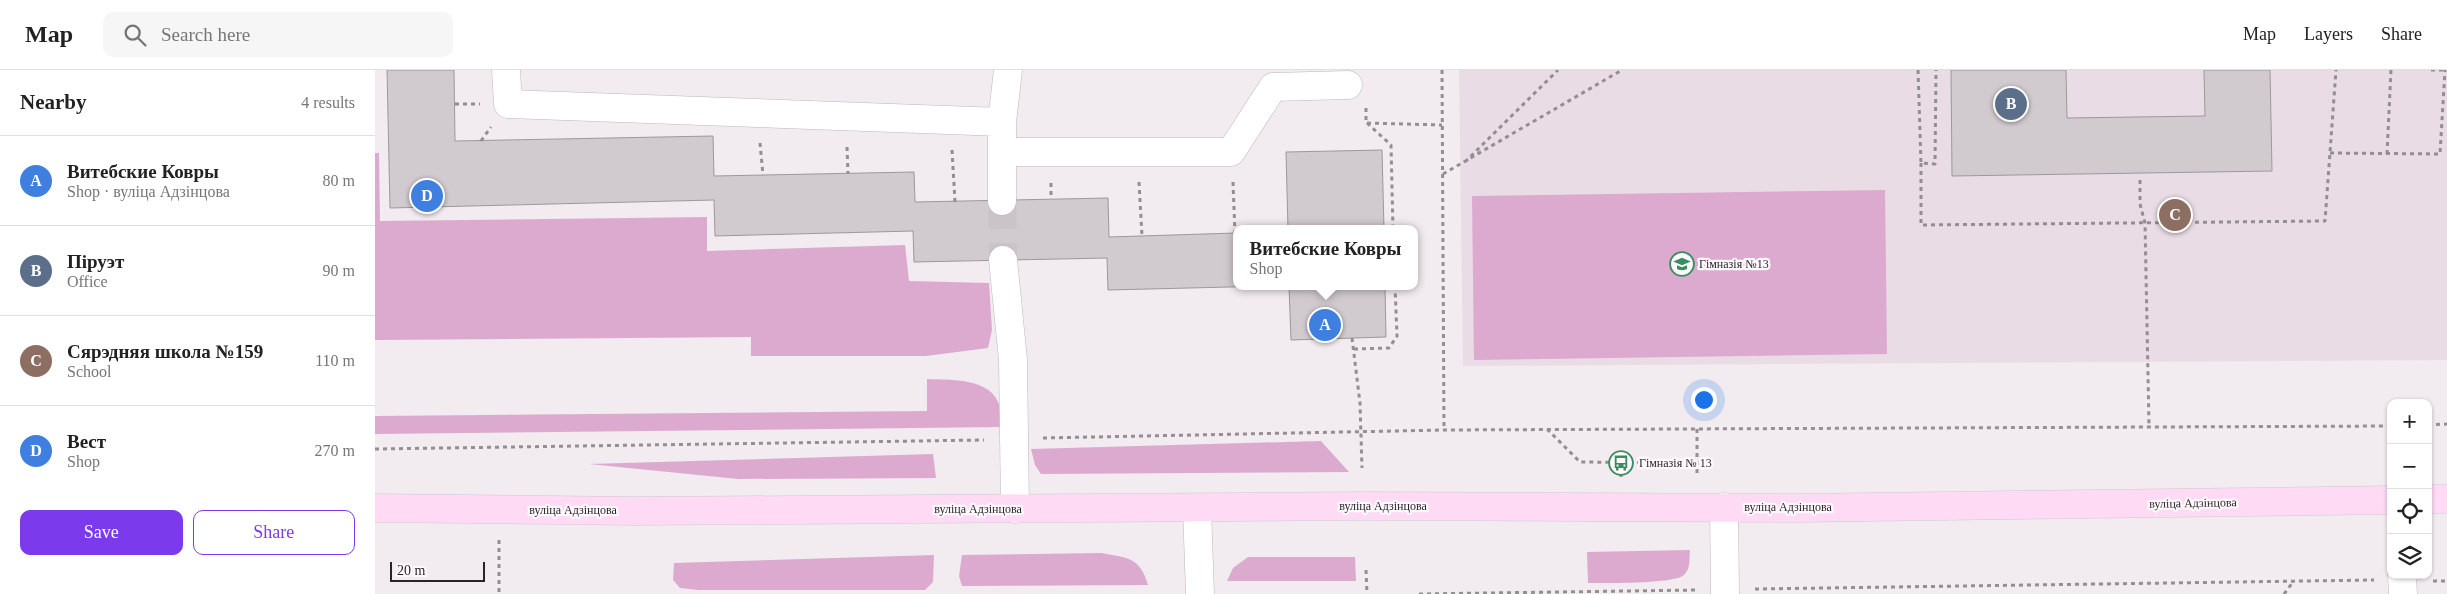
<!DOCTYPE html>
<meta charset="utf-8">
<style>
:root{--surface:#fff;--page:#f6f6f6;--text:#222;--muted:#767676;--line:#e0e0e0;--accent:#7c3aed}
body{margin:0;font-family:"Times New Roman",serif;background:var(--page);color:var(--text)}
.controls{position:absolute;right:15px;bottom:15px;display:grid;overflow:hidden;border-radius:10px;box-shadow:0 1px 4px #0004}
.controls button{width:45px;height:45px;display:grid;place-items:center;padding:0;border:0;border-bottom:1px solid var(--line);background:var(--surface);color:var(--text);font:25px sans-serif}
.scale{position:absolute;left:15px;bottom:12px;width:95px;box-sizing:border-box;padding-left:5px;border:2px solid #282527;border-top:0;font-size:14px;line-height:18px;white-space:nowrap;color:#282527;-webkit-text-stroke:4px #fff9fd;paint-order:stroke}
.you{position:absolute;left:1328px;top:329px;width:18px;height:18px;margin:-12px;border:4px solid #fff;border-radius:50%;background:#1a73e8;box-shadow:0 0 0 8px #1a73e833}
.badge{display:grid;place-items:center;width:32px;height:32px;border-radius:50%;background:var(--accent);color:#fff;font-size:16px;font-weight:700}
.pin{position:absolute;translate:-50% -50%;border:2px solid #fff;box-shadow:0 1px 5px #0006}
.popup{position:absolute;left:858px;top:155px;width:185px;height:65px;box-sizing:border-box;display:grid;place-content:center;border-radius:10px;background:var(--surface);filter:drop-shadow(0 1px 4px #0005);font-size:16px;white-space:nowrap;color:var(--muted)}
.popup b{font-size:19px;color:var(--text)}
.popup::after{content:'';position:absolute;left:50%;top:100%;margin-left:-10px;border:10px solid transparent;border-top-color:var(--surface)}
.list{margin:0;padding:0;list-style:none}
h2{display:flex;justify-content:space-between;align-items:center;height:65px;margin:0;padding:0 20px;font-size:21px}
h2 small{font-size:16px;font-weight:400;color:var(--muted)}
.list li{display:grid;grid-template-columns:32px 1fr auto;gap:15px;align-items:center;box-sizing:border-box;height:90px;padding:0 20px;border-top:1px solid var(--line)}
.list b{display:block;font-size:19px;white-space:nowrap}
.list p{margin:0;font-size:16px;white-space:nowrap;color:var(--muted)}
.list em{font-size:16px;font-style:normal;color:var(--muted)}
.actions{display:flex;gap:10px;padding:15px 20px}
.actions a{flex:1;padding:11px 0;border:1px solid var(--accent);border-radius:10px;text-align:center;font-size:18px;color:var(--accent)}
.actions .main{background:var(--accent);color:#fff}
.icon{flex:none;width:28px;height:28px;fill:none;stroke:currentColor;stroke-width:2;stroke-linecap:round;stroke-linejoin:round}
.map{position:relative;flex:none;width:2072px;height:524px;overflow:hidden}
header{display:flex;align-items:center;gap:30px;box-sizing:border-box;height:70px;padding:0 25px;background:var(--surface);border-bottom:1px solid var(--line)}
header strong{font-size:24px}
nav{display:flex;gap:28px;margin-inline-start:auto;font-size:18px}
.search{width:350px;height:45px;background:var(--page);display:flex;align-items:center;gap:12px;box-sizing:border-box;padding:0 18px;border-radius:10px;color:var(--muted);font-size:19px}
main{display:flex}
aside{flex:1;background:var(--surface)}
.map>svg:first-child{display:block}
</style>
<header>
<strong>Map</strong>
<div class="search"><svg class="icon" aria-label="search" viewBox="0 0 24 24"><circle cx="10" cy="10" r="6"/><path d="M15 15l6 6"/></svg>Search here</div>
<nav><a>Map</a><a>Layers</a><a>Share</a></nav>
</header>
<main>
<aside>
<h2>Nearby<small>4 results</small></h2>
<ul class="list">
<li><span class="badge" style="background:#3f7fe0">A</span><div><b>Витебские Ковры</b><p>Shop · вуліца Адзінцова</p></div><em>80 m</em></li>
<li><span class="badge" style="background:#5c6f8a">B</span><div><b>Піруэт</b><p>Office</p></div><em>90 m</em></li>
<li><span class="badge" style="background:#8d6e63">C</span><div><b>Сярэдняя школа №159</b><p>School</p></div><em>110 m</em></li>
<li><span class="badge" style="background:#3f7fe0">D</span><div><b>Вест</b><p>Shop</p></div><em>270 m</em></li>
</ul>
<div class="actions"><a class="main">Save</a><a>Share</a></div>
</aside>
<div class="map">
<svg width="2072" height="524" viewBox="0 0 2072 524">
<rect width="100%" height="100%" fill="#f2ebf0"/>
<path fill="#e9dce5" d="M1084,0H2072V290L1088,296Z"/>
<path fill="#dcaace" d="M0,83H4L5,151L332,147V181L530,175L534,211L614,213L617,260L613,278L551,286H376V267L0,270Z
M1510,120L1512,284L1099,290L1097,126Z
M552,309C575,310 617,307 625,337C627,343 626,350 626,357L0,364V346L552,341Z
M946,371L974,402L666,404L660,395L656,379Z
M558,384L561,408L363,409L214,394Z
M1315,480C1314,489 1316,498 1309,505C1300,514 1229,513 1213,513L1212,482Z
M727,483C753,488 765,487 773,515L587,516L584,506L587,485Z
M559,485L558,512L550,520H323L305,518L298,510L299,493Z
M873,487H980L981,511H852L858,498Z"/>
<path fill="#d1cacf" stroke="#9d989c" d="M12,0H79L80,71L338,66L339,106L539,102L540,132L733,128L734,167L861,163V216H895L733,220L732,188L539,192L538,161L340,166L339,130L15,138Z
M1576,0H1691L1692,48L1830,46L1829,0H1895L1897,101L1577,106Z
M1007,80L1009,159H913L911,82Z
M914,216H1010L1011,267L916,270Z"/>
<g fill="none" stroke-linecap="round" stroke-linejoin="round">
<path stroke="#cac3c8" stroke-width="28" stroke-dasharray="28 14" stroke-linecap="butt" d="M627,131L628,190"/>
<g stroke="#beb8bc" stroke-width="29">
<path id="minor" d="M131,0L133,34L627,52
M628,82H856L898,17L973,15
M627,131V52L633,0
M628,190L638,290L640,439
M1349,437L1350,524
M822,438L825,524
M2027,505L2028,524"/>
</g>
<g stroke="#cbcbcb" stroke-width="29">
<path id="major" d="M2053,429H2072
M0,438L261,441L988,436L1423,438L2016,430"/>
</g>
<path stroke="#938e92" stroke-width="3" stroke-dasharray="4 4" stroke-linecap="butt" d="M1067,0L1069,359
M1543,0L1546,93L1560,94L1561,0
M2056,0H2070
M80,34H105
M991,38V53L1067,55
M992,53L1016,75L1018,159
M106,71L116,57
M385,73L388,105
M472,77L473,104
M577,80L580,132
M1955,83L2065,84L2070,0
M2012,84L2016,0
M1090,92L1183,0
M1546,93V155L1950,151L1961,0
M1068,104L1247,0
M1765,110V134L1770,153L1774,356
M764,112L767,166
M858,112L860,164
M676,113V129
M977,268L985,333L987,398
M979,279L1014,278L1022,266L1020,216
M2053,355L2072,354
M1172,359L1205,392L1322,393
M1322,359V404
M668,368L1069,360L2016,356
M0,379L609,370
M1246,407V393
M124,470V524
M991,500L992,524
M2058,511H2072
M1380,519L1999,510
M1044,524L1322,520
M1909,524L1918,512"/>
<use href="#minor" stroke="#fff" stroke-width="28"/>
<use href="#major" stroke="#fedaf4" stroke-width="28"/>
</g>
<defs>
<g id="school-ring" transform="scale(1.25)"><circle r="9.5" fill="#fff9fd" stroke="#3a8d5f" stroke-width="1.5"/><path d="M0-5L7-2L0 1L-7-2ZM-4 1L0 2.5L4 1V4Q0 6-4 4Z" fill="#3a8d5f"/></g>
<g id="bus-ring" transform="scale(1.25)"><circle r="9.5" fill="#fff9fd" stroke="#3a8d5f" stroke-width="1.5"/><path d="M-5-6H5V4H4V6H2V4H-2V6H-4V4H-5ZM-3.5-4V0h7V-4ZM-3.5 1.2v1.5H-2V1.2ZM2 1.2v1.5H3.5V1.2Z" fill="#3a8d5f"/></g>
</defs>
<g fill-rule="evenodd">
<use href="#school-ring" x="1307" y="194"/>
<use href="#bus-ring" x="1246" y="393"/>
</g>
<g text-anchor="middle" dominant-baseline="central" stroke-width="4.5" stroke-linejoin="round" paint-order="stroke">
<g font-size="12" fill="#282527" stroke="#fff9fd" text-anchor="start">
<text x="1324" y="194">Гімназія №13</text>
<text x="1264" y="393">Гімназія № 13</text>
</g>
<g font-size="12" fill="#282527" stroke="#fff9fd">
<text transform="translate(1818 433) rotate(-1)">вуліца Адзінцова</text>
<text x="1008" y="436">вуліца Адзінцова</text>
<text x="1413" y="437">вуліца Адзінцова</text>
<text x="603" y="439">вуліца Адзінцова</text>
<text x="198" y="440">вуліца Адзінцова</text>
</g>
</g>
</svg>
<div class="controls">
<button>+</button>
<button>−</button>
<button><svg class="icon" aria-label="locate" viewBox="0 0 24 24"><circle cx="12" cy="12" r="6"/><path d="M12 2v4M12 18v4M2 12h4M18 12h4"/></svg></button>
<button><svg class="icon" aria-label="layers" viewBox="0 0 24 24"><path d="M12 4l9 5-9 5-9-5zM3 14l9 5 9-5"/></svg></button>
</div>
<div class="scale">20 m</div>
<div class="you"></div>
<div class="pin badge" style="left:950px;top:255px;background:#3f7fe0">A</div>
<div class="popup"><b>Витебские Ковры</b>Shop</div>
<div class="pin badge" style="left:1636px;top:34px;background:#5c6f8a">B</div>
<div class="pin badge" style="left:1800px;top:145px;background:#8d6e63">C</div>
<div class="pin badge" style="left:52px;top:126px;background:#3f7fe0">D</div>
</div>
</main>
